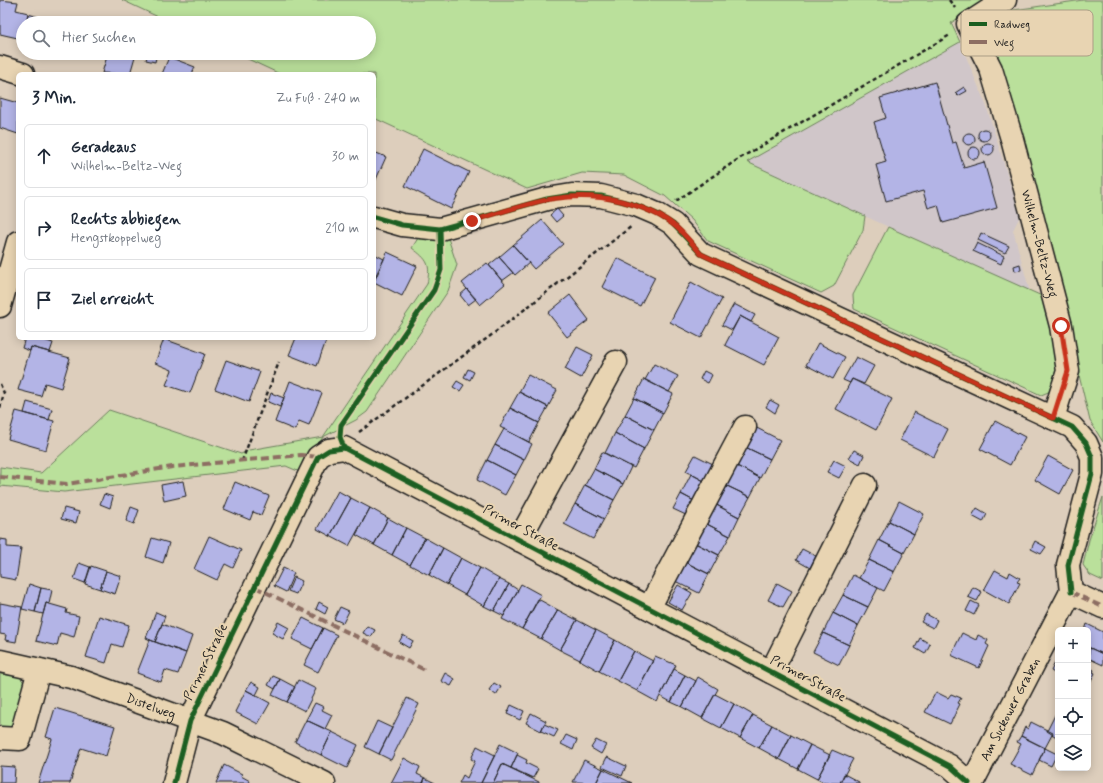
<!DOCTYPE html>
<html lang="de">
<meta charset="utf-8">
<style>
:root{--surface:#fff;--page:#f2f2f3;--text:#1f2937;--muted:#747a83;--line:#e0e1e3}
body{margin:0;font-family:Mynerve,sans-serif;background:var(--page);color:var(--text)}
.controls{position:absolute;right:12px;bottom:12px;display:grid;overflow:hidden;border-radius:6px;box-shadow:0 2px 10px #0003}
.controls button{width:36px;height:36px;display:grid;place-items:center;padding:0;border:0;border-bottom:1px solid var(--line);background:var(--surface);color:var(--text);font:20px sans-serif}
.stop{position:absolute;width:12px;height:12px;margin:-9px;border:3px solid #c8321e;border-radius:50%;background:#fff}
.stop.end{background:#c8321e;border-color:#fff;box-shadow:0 1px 4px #0008}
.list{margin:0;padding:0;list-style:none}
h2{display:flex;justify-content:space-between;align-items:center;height:52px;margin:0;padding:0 16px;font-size:17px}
h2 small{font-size:13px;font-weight:400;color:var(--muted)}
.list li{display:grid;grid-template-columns:26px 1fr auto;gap:12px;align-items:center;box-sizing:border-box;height:64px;margin:0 8px 8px;padding:0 8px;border:1px solid var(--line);border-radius:6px}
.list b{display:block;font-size:15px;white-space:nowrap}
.list p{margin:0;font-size:13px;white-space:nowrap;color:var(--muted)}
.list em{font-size:13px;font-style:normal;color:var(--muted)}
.icon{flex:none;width:22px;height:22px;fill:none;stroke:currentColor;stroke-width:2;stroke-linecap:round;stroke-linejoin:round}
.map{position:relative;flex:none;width:1103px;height:783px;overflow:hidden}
.search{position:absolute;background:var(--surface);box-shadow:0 2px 10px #0003;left:16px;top:16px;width:360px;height:44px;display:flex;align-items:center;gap:10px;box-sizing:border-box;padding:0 14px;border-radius:22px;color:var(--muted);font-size:15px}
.panel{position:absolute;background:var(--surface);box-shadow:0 2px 10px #0003;left:16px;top:72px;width:360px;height:268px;border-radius:6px}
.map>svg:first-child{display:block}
</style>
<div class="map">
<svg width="1103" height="783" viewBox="0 0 1103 783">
<rect width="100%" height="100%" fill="#ddcebc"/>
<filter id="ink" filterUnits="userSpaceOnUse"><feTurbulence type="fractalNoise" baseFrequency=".025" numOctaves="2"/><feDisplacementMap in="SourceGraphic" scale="8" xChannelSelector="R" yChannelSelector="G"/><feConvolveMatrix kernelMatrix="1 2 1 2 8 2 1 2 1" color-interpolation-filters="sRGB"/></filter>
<g filter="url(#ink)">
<path fill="#d0c6c9" d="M960,42L986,105L1020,216L1013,230L1030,292L747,162Z"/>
<path fill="#bae09b" stroke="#6b7e5c" d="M122,0H985L951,23L960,42L747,162L865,216L863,230L834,286L821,293L708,241L692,220L665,196L624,175L582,173L527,189L374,118V74H280L235,53H369V23H171Z
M1083,0H1103V442L1090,421L1015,109L999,59L985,28L1007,11Z
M888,227L1042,296L1059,367L1051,391L1041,395L854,309L853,295Z
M418,238H448L457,265L448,291L367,412L356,420L323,437L300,472L286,466L64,492L0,486V467L41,473L109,410L241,454L249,450L323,437L427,284C431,264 428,260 412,248Z
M1103,497V581L1090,575L1083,565L1089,540Z
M0,674L19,676L26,685L16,728L0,732Z"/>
<path fill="#b3b4e6" stroke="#1c1c1c" d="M0,0L18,2L16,10L28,13L26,23H23L22,39L0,34Z
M28,14L47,19L46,23H26Z
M108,53H136L130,74L102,73Z
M148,53H157L155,62L146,60Z
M169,57L195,67L192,74H162Z
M935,82L952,143L956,142L964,168L984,162L997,208L943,223L938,205L928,208L923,191L886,201L876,165L886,162L874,122L886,118L880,98Z
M964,87L967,91L958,96L955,93Z
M0,98L18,103V134L0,128Z
M978 135a6 6 0 1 1 12 0a6 6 0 1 1-12 0Z
M963 139a6 6 0 1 1 12 0a6 6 0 1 1-12 0Z
M982 149a6 6 0 1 1 12 0a6 6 0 1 1-12 0Z
M968 153a6 6 0 1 1 12 0a6 6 0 1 1-12 0Z
M423,149L469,172L451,209L405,186Z
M374,152L386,157L374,184Z
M557,209L563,216L556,222L550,215Z
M542,220L563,244L534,269L513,245Z
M981,233L1009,246L1005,253L978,240Z
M977,243L1004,256L1001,264L973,251Z
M513,245L529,263L515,275L499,257Z
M387,252L417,266L402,296L374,282Z
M374,254L384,259L374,279Z
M499,257L513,273L502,281L489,265Z
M617,258L655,277L640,306L602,287Z
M487,263L505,284L480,305L462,283Z
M1020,264L1021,270L1015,271L1014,266Z
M691,282L722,299L701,338L670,322Z
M467,289L476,299L468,305L460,295Z
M570,295L589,320L567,337L548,313Z
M734,304L755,315L751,322L740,316L732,330L722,325Z
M740,316L779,337L764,365L725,345Z
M25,338H37L53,343L50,352L31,347L30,351L22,348Z
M296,338H327L317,366L289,355Z
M164,339L205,354L190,393L166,385L172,370L155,363Z
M818,343L845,357L833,379L806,365Z
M31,347L70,358L61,388L45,383L41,396L18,390Z
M577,347L593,355L581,378L565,369Z
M856,357L874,366L864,384L852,379L850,383L843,380Z
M226,360L260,372L249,402L215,389Z
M654,364L678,376L669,392L645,380Z
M468,369L474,372L470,380L464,377Z
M704,371L712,375L708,383L700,379Z
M528,375L557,390L548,407L519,392Z
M644,379L673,394L663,413L634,398Z
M852,379L892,399L876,430L836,409Z
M290,381L322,393L309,425L299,421L295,430L275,422Z
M457,381L464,385L460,391L453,387Z
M519,392L548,407L539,423L510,408Z
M271,393L284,398L280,407L268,402Z
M634,398L663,413L654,430L625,415Z
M770,400L779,405L775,413L766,407Z
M27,402L52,409L49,420L24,413Z
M510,408L539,423L529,442L500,427Z
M16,411L54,421L46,450L8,439Z
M914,412L948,429L934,457L900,440Z
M625,415L654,430L644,449L615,433Z
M995,421L1025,437L1010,465L980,449Z
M751,425L780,440L770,459L741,445Z
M504,429L532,444L524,460L495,445Z
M615,433L644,449L634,468L605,453Z
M495,445L524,460L516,475L487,460Z
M741,445L770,459L760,478L731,463Z
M854,450L864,455L860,464L849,458Z
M602,452L631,467L623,484L594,469Z
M695,455L715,465L706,482L686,471Z
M1048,456L1073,470L1060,494L1035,480Z
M487,460L516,475L505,495L477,480Z
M834,460L846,466L839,478L827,472Z
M731,463L760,478L750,497L721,483Z
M594,469L623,484L614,500L585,485Z
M691,474L706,482L696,502L681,494Z
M183,481L186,496L164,501L161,485Z
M235,482L269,496L261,515L253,512L250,520L224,509Z
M721,483L750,497L739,517L711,502Z
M585,485L614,500L604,519L575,504Z
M338,491L351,498L330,536L317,529Z
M104,494L113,497L110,508L100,504Z
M681,494L696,502L688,516L673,509Z
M351,498L370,508L349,546L330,536Z
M899,501L924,514L914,534L889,521Z
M711,502L739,517L730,536L701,521Z
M575,504L604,519L593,539L564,524Z
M131,507L139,510L134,524L126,521Z
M64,508L79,512L76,523L61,519Z
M370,508L388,518L374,545L356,535Z
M977,508L987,514L983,522L972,516Z
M388,518L406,528L392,555L374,545Z
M701,521L730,536L719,555L691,541Z
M889,521L914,534L904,553L879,540Z
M406,528L425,538L410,565L392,555Z
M209,536L241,550L233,568L225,564L217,580L194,569Z
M152,538L169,543L163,563L146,557Z
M425,538L443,548L429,575L410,565Z
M0,539L7,540V547L21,548L16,580L0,577Z
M879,540L904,553L894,572L869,560Z
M691,541L719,555L709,574L681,560Z
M1035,541L1046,547L1041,554L1031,549Z
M443,548L461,558L447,585L429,575Z
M802,549L816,556L810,568L796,560Z
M461,558L480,568L465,595L447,585Z
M681,560L709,574L699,593L671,579Z
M869,560L894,572L884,591L859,578Z
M79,563L90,567L85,583L74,579Z
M91,566L106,571L100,589L85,584Z
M283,568L294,573L286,592L274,586Z
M480,568L499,579L484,606L465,595Z
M995,570L1008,577L1010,572L1020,578L1017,582L1020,583L1009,604L984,590Z
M106,571L121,576L115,594L100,589Z
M853,575L878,588L868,607L843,595Z
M294,577L302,581L296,594L288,591Z
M499,579L509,584L494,611L484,606Z
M777,583L792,591L783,607L768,600Z
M29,584L41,588L35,612L22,609Z
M509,584L518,590L504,616L494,611Z
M521,584L541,595L522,629L502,619Z
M678,585L692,593L682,610L668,602Z
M973,587L982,592L977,601L968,597Z
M41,588L52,590L49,604L46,603L43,614L35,612Z
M843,595L868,607L858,626L833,613Z
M538,599L558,610L541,639L522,629Z
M971,601L979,605L974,615L966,611Z
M319,602L328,607L325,614L316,609Z
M0,603L22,607L16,642L5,640L6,635L0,634Z
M46,603L67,609L66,613L79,616L74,637L60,633L57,646L36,641Z
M340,607L349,611L343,623L334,619Z
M558,610L577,620L560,650L541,639Z
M156,612L165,616L155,642L146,638Z
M833,613L858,626L849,645L823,633Z
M926,614L937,620L933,628L921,622Z
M99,616L129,625L122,647L112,644L106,663L86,657Z
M303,618L323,628L312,649L292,639Z
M577,620L596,630L580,660L560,650Z
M278,622L289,628L283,639L272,633Z
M162,624L192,636L186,653L155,642Z
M1087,624L1103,632V654L1088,647V630H1085Z
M367,626L375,630L371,637L363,633Z
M323,628L337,635L318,672L304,665Z
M596,630L615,640L599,671L580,660Z
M823,633L849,645L839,665L813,652Z
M962,633L976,640L978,635L988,640L986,644L989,646L979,668L951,655Z
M403,635L413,641L409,648L399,642Z
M920,638L930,644L925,654L915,648Z
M150,640L186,653L178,674L165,670L161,682L137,673Z
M615,640L634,651L618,681L599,671Z
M1090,648L1103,654V665L1088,658Z
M634,651L653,661L637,691L618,681Z
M655,656L676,665L657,702L637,691Z
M1058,656V675L1051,671Z
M1088,667L1094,670L1093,672L1095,673L1088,688Z
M674,669L685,675L671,702L660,696Z
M445,673L455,679L451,686L441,681Z
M685,675L696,681L682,707L671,702Z
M273,676L280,679L275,689L268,685Z
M698,677L718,689L702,718L682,707Z
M280,679L295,687L287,702L272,695Z
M298,680L316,689L305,711L287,702Z
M251,682L260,687L256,695L246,690Z
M494,683L501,687L496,695L489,690Z
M246,690L270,703L258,724L235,712Z
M936,692L948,698L951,694L961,698L958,703L960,704L950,724L925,712Z
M715,694L734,704L721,728L702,718Z
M407,698L419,704L391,760L379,754Z
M315,703L324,707L322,710L332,715L325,729L306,720Z
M734,704L753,715L740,738L721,728Z
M511,705L524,711L520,720L507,714Z
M55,708L115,726L106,756L81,748L70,783H38L52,739L46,737Z
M1058,709V738L1047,731Z
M531,713L546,721L541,731L526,723Z
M753,715L772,725L759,748L740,738Z
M306,720L332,732L321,755L295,742Z
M377,721L392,728L379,754L365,747Z
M1031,722L1053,733L1045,748L1021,736L1025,727L1028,729Z
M544,724L558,730L554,737L541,731Z
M772,725L791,735L779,759L759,748Z
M332,732L358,745L347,768L321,755Z
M566,735L577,740L573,750L561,744Z
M791,735L810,745L798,769L779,759Z
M1021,736L1045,748L1032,775L1010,764L1021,744L1017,742Z
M596,740L606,745L601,754L591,748Z
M500,744L518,753L517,755L511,768L502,764L493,783H481Z
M810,745L830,755L817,779L798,769Z
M477,746L495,755L481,783H459L463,775L467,778L475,761L471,759Z
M1045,748L1057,754L1051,766L1039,760Z
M832,750L853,759L840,783H825L817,779Z
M517,755L527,760L526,763L538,769L533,778L511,768Z
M607,757L626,766L622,776L602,767Z
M404,758L420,767L417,774L425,778L423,783H391Z
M584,760L603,769L596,783L573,782Z
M502,764L539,782V783H493Z
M224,765L242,774L241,776L250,781L249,783H216Z
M0,766L15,767L14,783H0Z
M603,769L632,783H596Z
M844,774L859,782V783H840Z
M425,778L435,783H423Z"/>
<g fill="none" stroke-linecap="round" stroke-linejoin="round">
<g stroke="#1c1c1c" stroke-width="25">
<g id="minor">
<path id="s1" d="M1005,0L968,24L991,69L1012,139L1061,326L1068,371L1053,418"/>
<path d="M0,67L23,74"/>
<path d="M374,217L402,225L440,229L547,199L572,195L601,196L636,205L657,214L673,224L701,254L1072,427L1086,443L1092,457V474L1068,565L1071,592"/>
<path d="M0,306L18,242"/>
<path d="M519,540L616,362"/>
<path d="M1071,592L1103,607"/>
<path d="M649,608L745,427"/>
<path id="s2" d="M0,661L71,677L223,733L324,783"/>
<path d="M771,672L865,485"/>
<path d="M0,738L20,739L39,670"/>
<path d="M174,783L190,721L318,457L329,450L344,448L950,766L969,783"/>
<path id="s3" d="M972,783L1071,592"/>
</g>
</g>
<path stroke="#1c1c1c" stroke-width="2.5" stroke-dasharray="4 3" stroke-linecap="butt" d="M949,0L955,8
M676,201L737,160L950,35
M0,384L4,393L0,408
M359,432L493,334L632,226
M242,461L279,362"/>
<use href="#minor" stroke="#e8d4b2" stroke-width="22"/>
<path stroke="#8d6e63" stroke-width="4" stroke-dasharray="8 4" stroke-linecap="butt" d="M0,477L67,484L172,467L301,455L318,457
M255,587L425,670
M1071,592L1103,607"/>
<g stroke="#e8d4b2" stroke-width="8">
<path id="cycleway" d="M374,217L402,225L440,229L547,199L572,195L601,196L636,205L657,214L673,224L701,254L1072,427L1086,443L1092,457V474L1068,565L1071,592
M344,448L340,437L341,425L434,290L441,270L440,229
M174,783L190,721L318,457L329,450L344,448L950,766L969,783"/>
</g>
<use href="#cycleway" stroke="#1b5e20" stroke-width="5"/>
</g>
</g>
<g fill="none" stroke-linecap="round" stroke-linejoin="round" filter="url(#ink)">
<path stroke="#c8321e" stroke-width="5" d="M472,221C526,205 564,188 621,201C639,206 656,212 671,223C683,231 692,244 701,254L1053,418L1068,371L1061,326"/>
</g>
<g text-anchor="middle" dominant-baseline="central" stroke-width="4" stroke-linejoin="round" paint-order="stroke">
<g font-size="13" fill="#1c1c1c" stroke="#e8d4b2">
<text stroke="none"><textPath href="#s1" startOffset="276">Wilhelm-Beltz-Weg</textPath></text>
<text transform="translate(521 528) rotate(28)">Primer Straße</text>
<text transform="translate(206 662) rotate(-64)">Primer Straße</text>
<text transform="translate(808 679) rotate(28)">Primer Straße</text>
<text stroke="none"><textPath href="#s2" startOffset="158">Distelweg</textPath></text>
<text stroke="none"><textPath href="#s3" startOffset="83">Am Suckower Graben</textPath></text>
</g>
</g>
<rect x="961" y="10" width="132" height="46" rx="6" fill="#e8d4b2" stroke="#ab9d85" stroke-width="1"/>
<rect x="969" y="22" width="18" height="4" fill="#1b5e20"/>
<rect x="969" y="40" width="18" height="4" fill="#8d6e63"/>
<g font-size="11" fill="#1c1c1c">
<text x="994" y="28">Radweg</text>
<text x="994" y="46">Weg</text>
</g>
</svg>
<div class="controls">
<button>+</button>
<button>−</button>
<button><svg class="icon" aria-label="locate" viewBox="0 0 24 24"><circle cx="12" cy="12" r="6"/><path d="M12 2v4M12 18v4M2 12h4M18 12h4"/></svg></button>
<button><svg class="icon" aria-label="layers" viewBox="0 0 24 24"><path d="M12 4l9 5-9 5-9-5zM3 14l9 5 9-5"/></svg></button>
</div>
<div class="stop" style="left:1061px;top:326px"></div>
<div class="stop end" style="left:472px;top:221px"></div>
<div class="search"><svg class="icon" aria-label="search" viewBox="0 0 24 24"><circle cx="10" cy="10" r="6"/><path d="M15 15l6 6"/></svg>Hier suchen</div>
<section class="panel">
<h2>3 Min.<small>Zu Fuß · 240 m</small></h2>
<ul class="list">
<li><svg class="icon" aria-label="ahead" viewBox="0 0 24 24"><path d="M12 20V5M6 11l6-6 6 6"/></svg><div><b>Geradeaus</b><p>Wilhelm-Beltz-Weg</p></div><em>30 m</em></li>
<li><svg class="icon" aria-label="right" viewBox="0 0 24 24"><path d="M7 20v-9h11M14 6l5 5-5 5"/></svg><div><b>Rechts abbiegen</b><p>Hengstkoppelweg</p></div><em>210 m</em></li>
<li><svg class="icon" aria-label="arrive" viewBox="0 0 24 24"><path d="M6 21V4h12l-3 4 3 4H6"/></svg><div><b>Ziel erreicht</b></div></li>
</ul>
</section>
</div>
